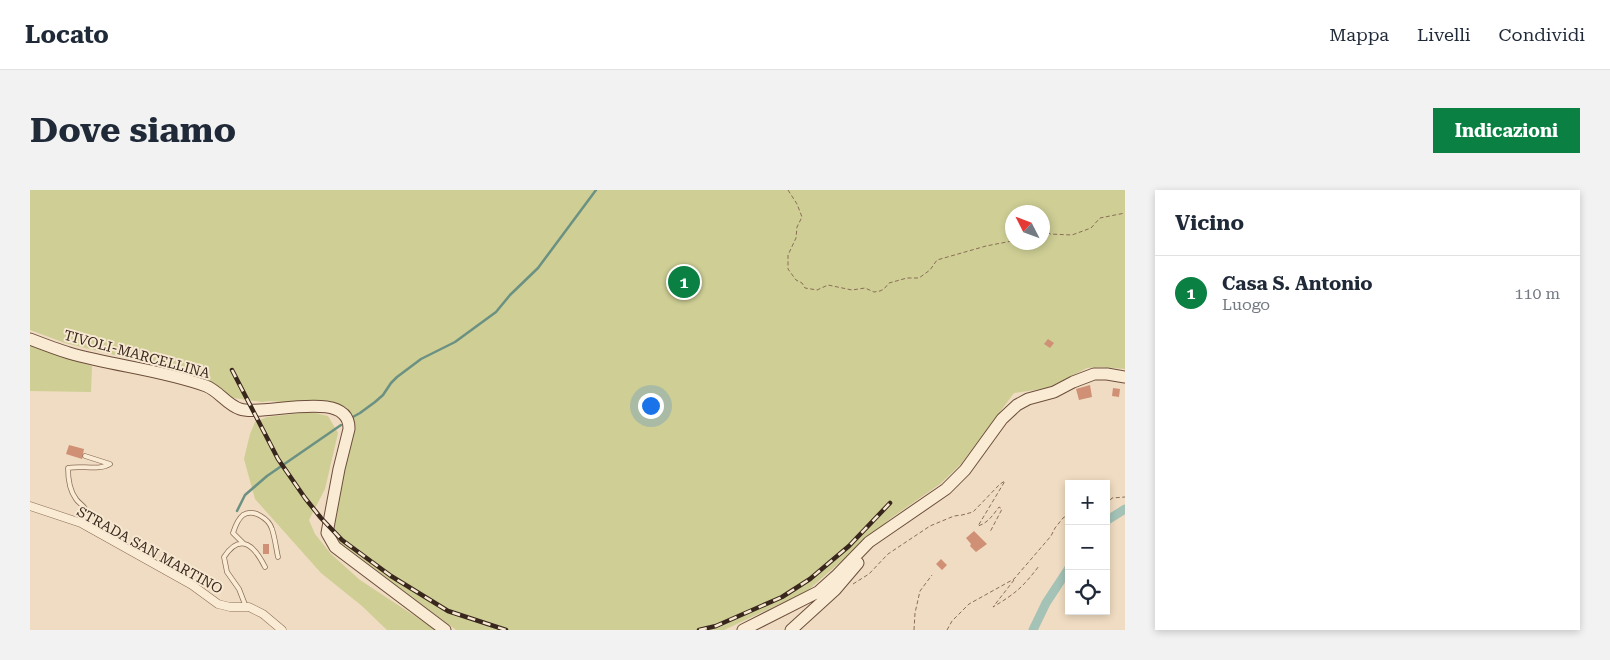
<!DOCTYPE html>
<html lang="it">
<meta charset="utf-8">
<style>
:root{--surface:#fff;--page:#f2f2f3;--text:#1f2937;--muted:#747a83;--line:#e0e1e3;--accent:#0b8043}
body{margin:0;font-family:"Roboto Serif",serif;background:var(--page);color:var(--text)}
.controls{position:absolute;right:15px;bottom:15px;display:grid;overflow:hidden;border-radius:0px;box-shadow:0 2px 8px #0003}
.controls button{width:45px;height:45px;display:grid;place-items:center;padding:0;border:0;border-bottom:1px solid var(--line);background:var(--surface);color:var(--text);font:25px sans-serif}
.compass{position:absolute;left:975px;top:15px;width:45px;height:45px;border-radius:50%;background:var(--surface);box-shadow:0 2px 8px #0003;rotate:312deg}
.you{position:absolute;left:620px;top:215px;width:18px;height:18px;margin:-12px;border:4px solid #fff;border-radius:50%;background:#1a73e8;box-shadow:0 0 0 8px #1a73e833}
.badge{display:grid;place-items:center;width:32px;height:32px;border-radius:50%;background:var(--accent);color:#fff;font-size:16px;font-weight:700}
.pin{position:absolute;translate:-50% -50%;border:2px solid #fff;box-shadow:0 1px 5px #0006}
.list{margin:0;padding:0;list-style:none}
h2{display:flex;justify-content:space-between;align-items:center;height:65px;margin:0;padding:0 20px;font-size:21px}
h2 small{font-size:16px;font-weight:400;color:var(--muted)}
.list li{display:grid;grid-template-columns:32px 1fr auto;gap:15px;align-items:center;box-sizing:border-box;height:75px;padding:0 20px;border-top:1px solid var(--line)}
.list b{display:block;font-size:19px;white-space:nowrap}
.list p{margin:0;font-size:16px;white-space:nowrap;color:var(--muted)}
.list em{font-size:16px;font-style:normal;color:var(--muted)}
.icon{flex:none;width:28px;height:28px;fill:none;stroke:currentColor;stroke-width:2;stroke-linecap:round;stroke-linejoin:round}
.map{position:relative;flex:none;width:1095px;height:440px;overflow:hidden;border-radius:0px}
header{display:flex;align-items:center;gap:30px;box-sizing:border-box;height:70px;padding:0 25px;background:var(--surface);border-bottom:1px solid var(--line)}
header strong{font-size:24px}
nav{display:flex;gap:28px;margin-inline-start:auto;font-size:18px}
.intro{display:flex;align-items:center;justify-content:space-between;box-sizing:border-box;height:120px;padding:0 30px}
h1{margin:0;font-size:35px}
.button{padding:12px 22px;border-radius:0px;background:var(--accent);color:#fff;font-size:18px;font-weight:700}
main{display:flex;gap:30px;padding:0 30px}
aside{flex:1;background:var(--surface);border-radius:0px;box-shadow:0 2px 8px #0003}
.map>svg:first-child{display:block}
</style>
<header>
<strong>Locato</strong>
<nav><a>Mappa</a><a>Livelli</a><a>Condividi</a></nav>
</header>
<div class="intro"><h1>Dove siamo</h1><a class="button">Indicazioni</a></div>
<main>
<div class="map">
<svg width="1095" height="440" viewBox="0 0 1095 440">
<rect width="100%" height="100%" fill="#f0dcc2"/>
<path fill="#cece95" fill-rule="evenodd" d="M0,0H1095V179L1071,177L1057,178L1018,198L984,203L931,274L910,294L861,328L777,401L694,440H426L309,352L304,341L315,277L325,239L324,230L316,217L240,211L232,212L204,208L162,184L35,153L0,140ZM982,22H1012V52H982Z
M0,155L62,176L61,202L0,201Z
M281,222L298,226L308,243L295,299L279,330L285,344L301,364L330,390L406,440H357L332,416L291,383L225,309L214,269L220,244L225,232L237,227Z"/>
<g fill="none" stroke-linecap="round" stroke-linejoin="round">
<path stroke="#6b9183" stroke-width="2.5" d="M321,228L330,223L345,212L353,205L361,193L367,187L391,169L425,152L466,122L480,105L508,78L566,0
M207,321L215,305L237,286L311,235"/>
<path stroke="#a4c2b6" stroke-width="9" d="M1076,331L1095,319
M1003,440L1016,413L1039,378"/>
</g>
<path fill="#cf9076" d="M654,84L661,88L654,100L647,95Z
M1018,149L1024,153L1020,158L1014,154Z
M1060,195L1062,207L1049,210L1046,199Z
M1083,198L1090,199L1089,207L1082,206Z
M39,255L54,259L52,269L36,264Z
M944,341L957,354L946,362L940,356L941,354L936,348Z
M233,354H239V364H233Z
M911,369L917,375L912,380L906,374Z"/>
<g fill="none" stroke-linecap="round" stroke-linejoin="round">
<g stroke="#8a6d58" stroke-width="5.5">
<path id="lane" d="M53,333C54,330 57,325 56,322C56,316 49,314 46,309C40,301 38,288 38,278C51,275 69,281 80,274L55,266
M213,353L203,343C205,337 207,330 213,325C223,318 239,329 242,339C245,348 246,358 248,367
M216,417L209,399L197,382L194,367C211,341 225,357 235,377"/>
</g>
<g stroke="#8a6d58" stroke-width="9">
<path id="street" d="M0,316L51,333L162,395L188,414L200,417H219L233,424L252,440"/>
</g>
<g stroke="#6c4e3b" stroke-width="13">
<path id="secondary" d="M0,149C13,154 26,159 39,163C84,176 132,180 176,196C189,201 197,215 210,219C233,227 320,197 319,239L309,279L297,343L305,357L415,440
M713,440L788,402L807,385L839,352L916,299L935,280L972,229L987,215L998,209L1024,202L1043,192L1064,184H1077L1095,187
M761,440L805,400L828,373"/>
</g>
<path stroke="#8a6d58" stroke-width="1" stroke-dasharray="4 2.5" stroke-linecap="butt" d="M758,0L767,14L772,27L767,37L766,48L758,65V79L766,90L772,93L775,98L787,100L798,95L822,100L835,98L844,102L850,101L854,99L859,93L877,88H889L900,80L907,70L956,56L982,51
M1012,41L1016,40L1020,44L1042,45L1061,38L1070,28L1095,23
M1076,315L1082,308L1095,307
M984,390L963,417C986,403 992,398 1009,376
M823,394L839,384L858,364L900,336L924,326L932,325L943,322L970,294L975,291L948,336C958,333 963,325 969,317L972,319L971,321L960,342
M884,440L885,423L890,401L902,385
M917,440L922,431L939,414L984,389L1021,346L1025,338L1033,328L1039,324"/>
<use href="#lane" stroke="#faebd5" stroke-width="4"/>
<use href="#street" stroke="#faebd5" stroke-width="8"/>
<use href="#secondary" stroke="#faebd5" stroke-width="11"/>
<g stroke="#39271d" stroke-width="4.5">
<path id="rail" d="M202,180L248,269L275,308L291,328L312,350L361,386L418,421L476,440
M669,440L686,436L752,407L780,389L819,356L860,313"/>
</g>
<use href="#rail" stroke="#f7e8d1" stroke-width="2.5" stroke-dasharray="8" stroke-linecap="butt"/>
</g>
<g text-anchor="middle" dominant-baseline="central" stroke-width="4" stroke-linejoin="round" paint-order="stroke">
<g font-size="14" fill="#39271d" stroke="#f7e8d1">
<text transform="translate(107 164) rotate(15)">TIVOLI-MARCELLINA</text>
<text transform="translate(120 360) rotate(29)">STRADA SAN MARTINO</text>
</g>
</g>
</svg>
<div class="controls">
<button>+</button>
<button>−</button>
<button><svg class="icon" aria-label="locate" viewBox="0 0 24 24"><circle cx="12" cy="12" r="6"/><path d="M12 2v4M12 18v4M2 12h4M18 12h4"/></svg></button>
</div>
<svg class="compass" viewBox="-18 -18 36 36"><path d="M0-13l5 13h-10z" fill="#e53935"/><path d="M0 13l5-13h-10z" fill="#747a83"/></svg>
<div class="you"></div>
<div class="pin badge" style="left:654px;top:92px">1</div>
</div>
<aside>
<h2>Vicino<small></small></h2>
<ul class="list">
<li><span class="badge">1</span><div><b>Casa S. Antonio</b><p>Luogo</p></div><em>110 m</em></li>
</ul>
</aside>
</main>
